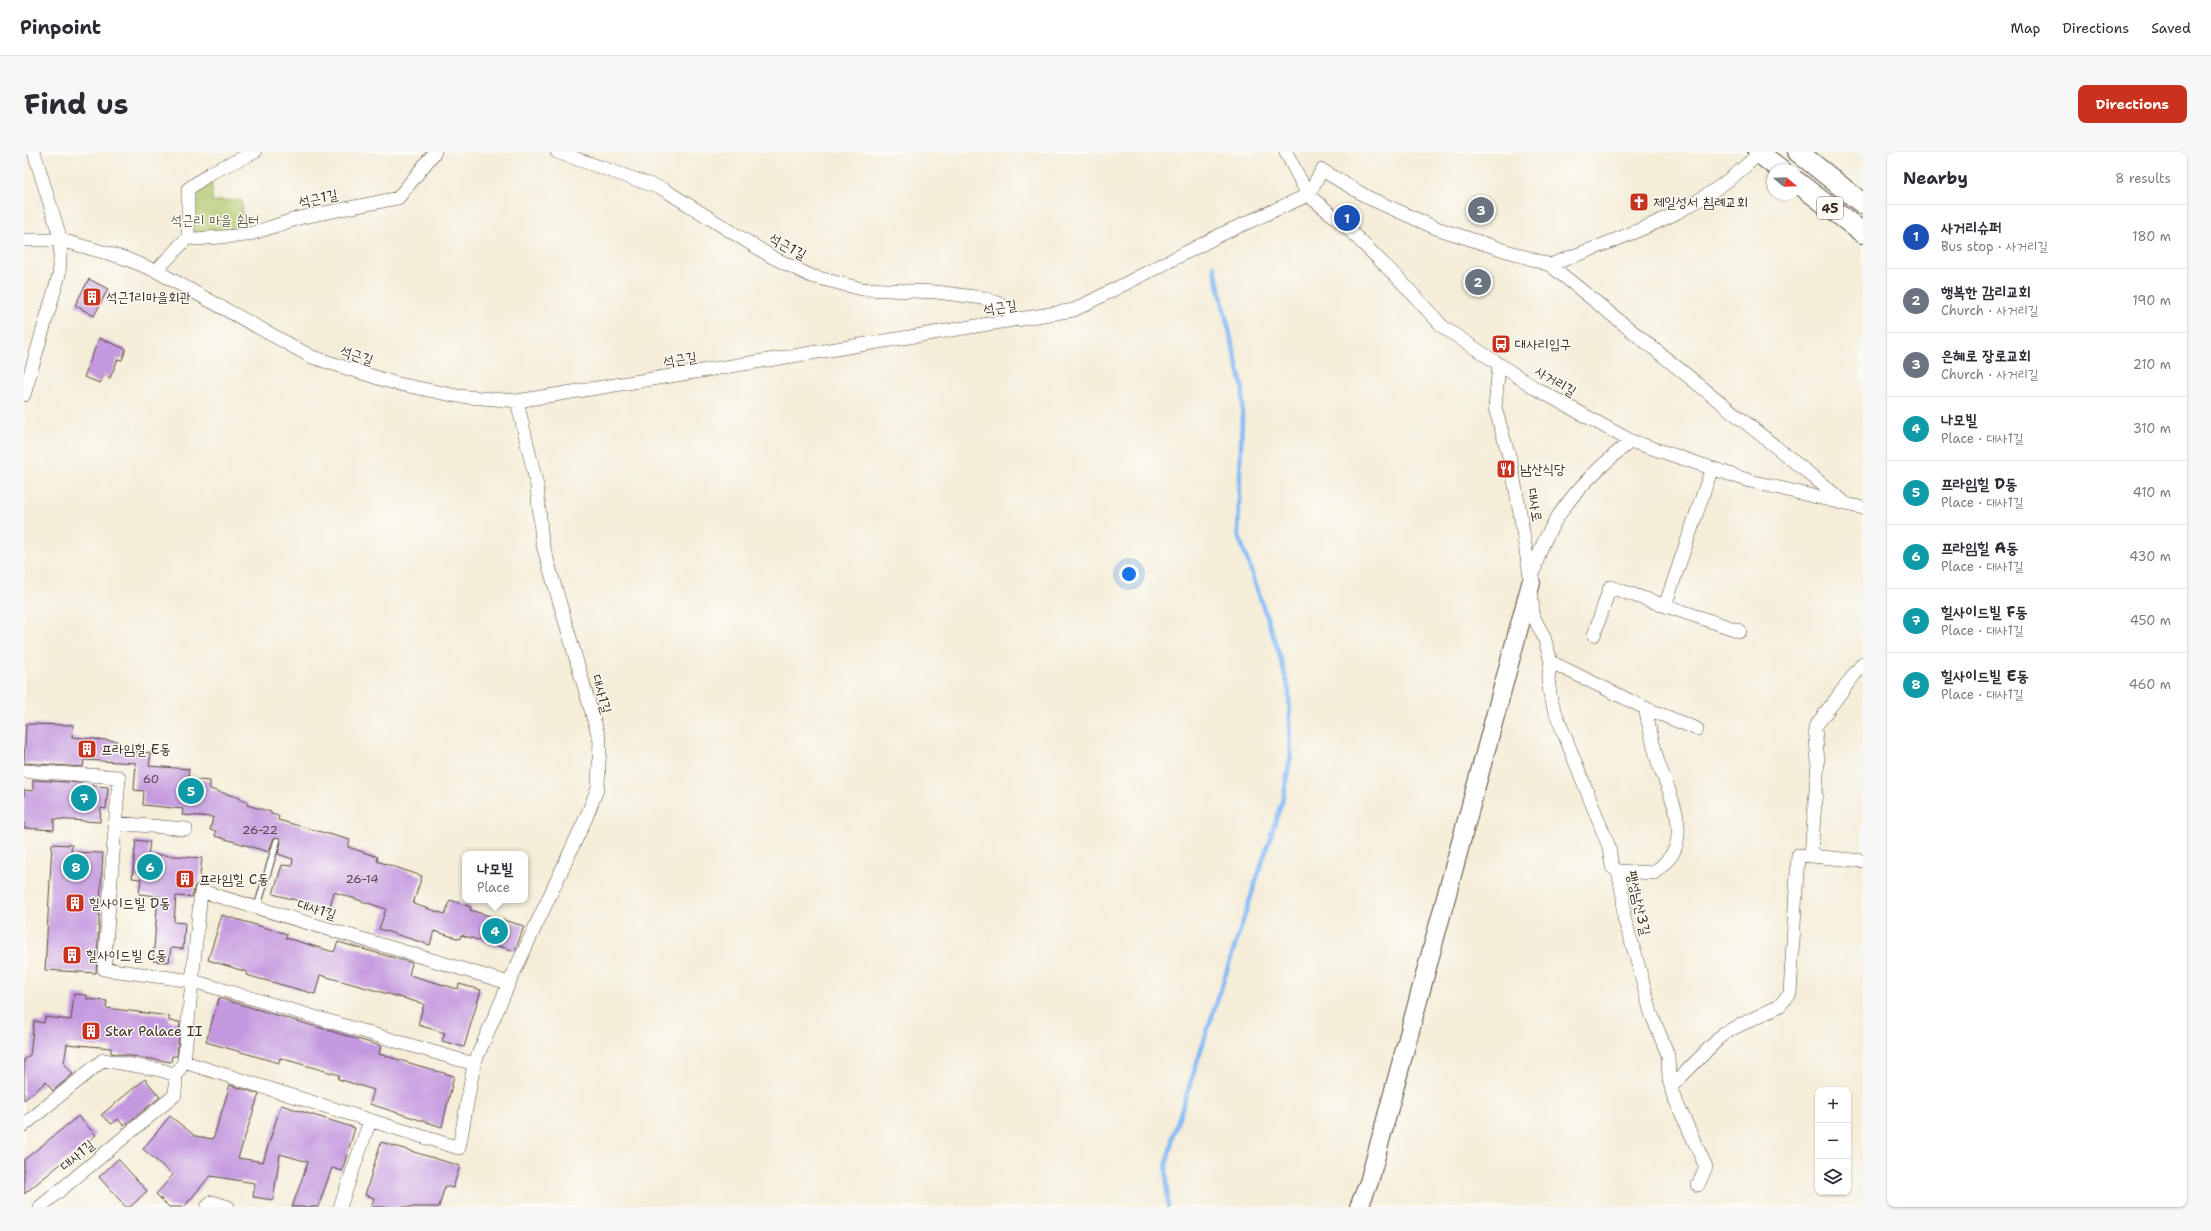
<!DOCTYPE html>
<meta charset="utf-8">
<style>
:root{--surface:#fff;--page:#f7f7f7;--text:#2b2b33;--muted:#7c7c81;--line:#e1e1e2;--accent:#c8321e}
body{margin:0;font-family:"Shantell Sans","Poor Story",sans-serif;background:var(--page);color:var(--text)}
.controls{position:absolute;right:12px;bottom:12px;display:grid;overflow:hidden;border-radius:8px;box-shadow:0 1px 3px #0004}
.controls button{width:36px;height:36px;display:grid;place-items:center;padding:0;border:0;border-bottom:1px solid var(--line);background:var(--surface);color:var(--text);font:20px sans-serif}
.compass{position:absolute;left:1743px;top:12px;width:36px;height:36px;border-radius:50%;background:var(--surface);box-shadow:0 1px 3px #0004;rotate:109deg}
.you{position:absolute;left:1105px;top:422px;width:14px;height:14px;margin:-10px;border:3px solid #fff;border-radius:50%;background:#1a73e8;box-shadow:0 0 0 6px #1a73e833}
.badge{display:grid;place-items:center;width:26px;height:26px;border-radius:50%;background:var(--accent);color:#fff;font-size:13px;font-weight:700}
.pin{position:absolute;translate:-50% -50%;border:2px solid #fff;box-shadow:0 1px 4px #0006}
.popup{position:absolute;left:438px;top:699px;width:66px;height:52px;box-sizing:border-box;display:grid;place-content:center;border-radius:8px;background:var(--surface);filter:drop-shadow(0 1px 3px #0005);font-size:13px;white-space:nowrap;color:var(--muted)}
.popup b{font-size:15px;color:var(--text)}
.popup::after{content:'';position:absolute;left:50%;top:100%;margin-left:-8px;border:8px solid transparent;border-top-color:var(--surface)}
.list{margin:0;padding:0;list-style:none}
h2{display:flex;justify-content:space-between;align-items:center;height:52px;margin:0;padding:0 16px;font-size:17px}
h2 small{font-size:13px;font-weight:400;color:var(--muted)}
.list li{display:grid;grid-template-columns:26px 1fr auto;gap:12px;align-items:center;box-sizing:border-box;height:64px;padding:0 16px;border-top:1px solid var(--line)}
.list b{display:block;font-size:15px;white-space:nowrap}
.list p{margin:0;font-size:13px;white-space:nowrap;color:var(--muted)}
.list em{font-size:13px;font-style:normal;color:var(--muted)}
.icon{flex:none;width:22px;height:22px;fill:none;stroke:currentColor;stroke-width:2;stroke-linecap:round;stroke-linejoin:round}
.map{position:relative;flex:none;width:1839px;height:1055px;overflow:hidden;border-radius:8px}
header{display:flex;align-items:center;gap:24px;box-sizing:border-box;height:56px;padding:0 20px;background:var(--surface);border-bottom:1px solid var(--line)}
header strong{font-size:19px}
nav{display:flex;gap:22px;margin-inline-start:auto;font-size:14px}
.intro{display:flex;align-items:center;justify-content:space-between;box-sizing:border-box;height:96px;padding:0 24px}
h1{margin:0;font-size:28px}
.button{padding:10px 18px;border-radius:8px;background:var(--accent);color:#fff;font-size:14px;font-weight:700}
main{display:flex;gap:24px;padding:0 24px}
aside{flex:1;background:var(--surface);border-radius:8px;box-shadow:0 1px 3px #0004}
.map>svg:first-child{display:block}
</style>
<header>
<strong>Pinpoint</strong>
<nav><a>Map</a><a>Directions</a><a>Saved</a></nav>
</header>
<div class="intro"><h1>Find us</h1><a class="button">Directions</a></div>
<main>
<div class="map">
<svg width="1839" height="1055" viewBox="0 0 1839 1055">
<rect width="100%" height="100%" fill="#fdfcf7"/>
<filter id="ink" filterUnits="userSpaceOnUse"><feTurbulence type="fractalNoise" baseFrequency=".025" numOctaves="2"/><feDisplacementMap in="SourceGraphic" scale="8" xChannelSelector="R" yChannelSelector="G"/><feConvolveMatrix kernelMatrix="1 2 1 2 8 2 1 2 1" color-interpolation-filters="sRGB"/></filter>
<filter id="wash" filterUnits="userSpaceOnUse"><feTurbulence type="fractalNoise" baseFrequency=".012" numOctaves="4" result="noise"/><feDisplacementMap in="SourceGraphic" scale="16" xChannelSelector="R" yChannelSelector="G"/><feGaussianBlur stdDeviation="0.9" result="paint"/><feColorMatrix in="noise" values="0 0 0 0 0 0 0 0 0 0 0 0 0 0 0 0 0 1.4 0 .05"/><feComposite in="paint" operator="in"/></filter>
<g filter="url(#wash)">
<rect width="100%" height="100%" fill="#f4edd8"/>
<path fill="#b1c86d" stroke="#767946" d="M188,20V49L217,48L223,83L171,87L164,37Z"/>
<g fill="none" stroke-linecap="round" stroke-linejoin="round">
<path stroke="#87bbf5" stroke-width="4.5" d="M1144,1055L1142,1015L1149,984L1260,643L1267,602L1265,538L1255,501L1214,381L1219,238L1190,114"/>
</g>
<g id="blocks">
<path fill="#c499df" d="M65,127L84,137L70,164L51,153Z
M75,186L102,197L98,208L94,207L86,226L79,223L76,231L60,225Z
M2,572L49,573L48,585L93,589L92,598L127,601L125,614L165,617L164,627L186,629V637L216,646V648L224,650L223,653L247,660V662L255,664L254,668L326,688L324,695L354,705L353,709L398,724L389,752L421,762L426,748L447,755L446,758L500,774L493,794L491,799L437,783L436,787L410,779L406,793L355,777L362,757L310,740L305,757L249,742L258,713L268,714L269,707L254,702L257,690L256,686H250L245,700L191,684L192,679L186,678L189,665L158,663L159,657L119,653L120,639L110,638L112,611L60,608L59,615L0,611Z
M9,628L58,631V633L84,635L82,657L77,656L76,670L30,667V678L0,676V638L9,639Z
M112,688L126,690L124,702L178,706L175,731L171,734L168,745L152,744L150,770L161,771L159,797L147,796L145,810L129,809L134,744L115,742L117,727L108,726Z
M28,692L48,693L47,700L79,701L72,821L21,818Z
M198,763L263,782L262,786L310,800L314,790L388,811L385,823L434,837L435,832L457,838L440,895L418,889L421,881L394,873L400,852L296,823L291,842L222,823L223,820L184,808Z
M50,842L63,843V847L83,849L82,856L145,864V869L156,870L153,904H148L147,910L87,901V896L43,892L40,911L49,922L29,939L22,930L0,948V908L6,903L10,869L20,871L21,865L47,868Z
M195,846L357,894L355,902L430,924L418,975L346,952L350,938L314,927L315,923L256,906L255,911L182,890Z
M121,927L136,945L100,974L94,967L88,972L77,963Z
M206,933L235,942L214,1006L239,1010L257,953L331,976L318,1019L308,1016L294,1055H268L284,1010L256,1002L249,1048L229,1045L231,1031L186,1024L160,1055H145L132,1042L149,1023L119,997L146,964L171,984L189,987Z
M54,964L72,983L0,1042V1008Z
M357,990L436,1014L429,1036L421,1034L415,1055H347L350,1046L341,1043Z
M94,1007L123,1039L106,1055H102L75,1025Z"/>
</g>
</g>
<g filter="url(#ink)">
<use href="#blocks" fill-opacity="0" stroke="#57473a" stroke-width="1"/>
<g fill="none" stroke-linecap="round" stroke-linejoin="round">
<g stroke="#57473a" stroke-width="8">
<path id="lane" d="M233,756L253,689"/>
</g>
<g stroke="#57473a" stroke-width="14">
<path id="street" d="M533,0L639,37L748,105L787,124L838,137L912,140L959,146L976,152L995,168
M1262,0L1284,43L1317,70L1374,126L1419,175L1511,236L1607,289L1726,329L1839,356
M164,85L171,87L223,83L275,66L374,46L411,0
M0,88H37L100,106L132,119L288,205L370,231L433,244L493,249L1050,158L1200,81L1284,43L1298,18L1345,46L1412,76L1526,113C1601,84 1678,60 1736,0
M1526,113L1819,349
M132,119L164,85V37L188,20L231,0
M1475,212L1471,256L1487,311L1496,361L1507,431L1509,464L1520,485L1527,510L1524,527L1527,549L1585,695L1588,715L1594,719L1599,745L1600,766L1611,801L1627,861L1644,903L1645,927L1649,943L1682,1015L1674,1033
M0,243L35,123L37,88L10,0
M1508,427C1511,416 1514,403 1519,392C1538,349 1571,318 1607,289
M1641,454L1688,316
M1570,483L1586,435L1716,479
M1527,510L1621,556L1673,577
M1839,511L1791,575L1794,610L1787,704L1839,709
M0,619L95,625L80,817L169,829L450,912
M91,671L162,677
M1594,719L1630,721C1636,715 1644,709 1649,701C1664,673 1643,636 1634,610C1629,592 1625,574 1621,556
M485,831L177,739L160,910L435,996L450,912L485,831L562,666L574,635L576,589L518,390L513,334L493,249
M1647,935L1700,881L1755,854L1766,842L1774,703L1787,704
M0,973L79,908L137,918L152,923
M16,1055L151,943L152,923L160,910
M183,1055L188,1050L204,1055
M316,1055L346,969"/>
</g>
<g stroke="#57473a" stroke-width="20">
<path id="secondary" d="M1335,1055L1345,1030L1507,431"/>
</g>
<g stroke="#57473a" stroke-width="22">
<path id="primary" d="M1734,0L1757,18
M1774,0L1839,52
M1773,30L1839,81"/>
</g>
<use href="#lane" stroke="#fff" stroke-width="6"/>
<use href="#street" stroke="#fff" stroke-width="13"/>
<use href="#secondary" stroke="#fff" stroke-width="18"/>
<use href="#primary" stroke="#fff" stroke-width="20"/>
</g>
</g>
<defs>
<g id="church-square" transform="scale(1)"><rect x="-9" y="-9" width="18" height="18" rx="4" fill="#c8321e" stroke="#fdfcf7"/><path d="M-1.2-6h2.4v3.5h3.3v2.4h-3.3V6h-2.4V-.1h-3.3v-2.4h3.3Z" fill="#fff"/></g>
<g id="building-square" transform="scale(1)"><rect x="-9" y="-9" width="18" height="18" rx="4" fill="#c8321e" stroke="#fdfcf7"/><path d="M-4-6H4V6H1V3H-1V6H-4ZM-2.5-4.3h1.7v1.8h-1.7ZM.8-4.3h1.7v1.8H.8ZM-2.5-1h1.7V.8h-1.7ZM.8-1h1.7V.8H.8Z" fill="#fff"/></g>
<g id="bus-square" transform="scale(1)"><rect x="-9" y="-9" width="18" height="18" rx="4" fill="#c8321e" stroke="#fdfcf7"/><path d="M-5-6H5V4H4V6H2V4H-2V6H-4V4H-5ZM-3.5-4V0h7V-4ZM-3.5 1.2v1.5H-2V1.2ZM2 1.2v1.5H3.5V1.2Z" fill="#fff"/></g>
<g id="restaurant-square" transform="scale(1)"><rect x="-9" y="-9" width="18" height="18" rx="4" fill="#c8321e" stroke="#fdfcf7"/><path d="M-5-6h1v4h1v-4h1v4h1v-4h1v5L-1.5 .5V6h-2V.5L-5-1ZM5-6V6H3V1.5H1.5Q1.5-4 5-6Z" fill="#fff"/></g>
</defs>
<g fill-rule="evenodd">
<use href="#church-square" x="1615" y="50"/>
<use href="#building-square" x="68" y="145"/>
<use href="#bus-square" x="1477" y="192"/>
<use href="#restaurant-square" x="1482" y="317"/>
<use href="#building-square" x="63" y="597"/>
<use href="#building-square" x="161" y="727"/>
<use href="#building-square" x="51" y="751"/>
<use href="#building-square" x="48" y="803"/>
<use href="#building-square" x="67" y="879"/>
</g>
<g text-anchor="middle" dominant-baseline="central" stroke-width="3" stroke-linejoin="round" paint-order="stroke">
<g font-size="12" fill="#5d464e">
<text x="127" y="627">60</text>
<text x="236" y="678">26-22</text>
<text x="338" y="727">26-14</text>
</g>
<rect fill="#fdfcf7" stroke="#75695f" stroke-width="1" x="1793" y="45" width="26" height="22" rx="3"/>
<g font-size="13" font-weight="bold" fill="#3b2a1e">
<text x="1806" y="56">45</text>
</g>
<g font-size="14" fill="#3b2a1e" stroke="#fdfcf7">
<text transform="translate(294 46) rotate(-12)">석근1길</text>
<text transform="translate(764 94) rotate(28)">석근1길</text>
<text transform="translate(976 155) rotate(-9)">석근길</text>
<text transform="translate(333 203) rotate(18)">석근길</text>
<text transform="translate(656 207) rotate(-9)">석근길</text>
<text transform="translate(1532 229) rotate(31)">사거리길</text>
<text transform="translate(1511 353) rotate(80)">대사로</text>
<text transform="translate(578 542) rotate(74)">대사1길</text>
<text transform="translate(1615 751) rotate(77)">팽성남산3길</text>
<text transform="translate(293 757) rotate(17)">대사1길</text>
<text transform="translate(53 1003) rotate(-40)">대사1길</text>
</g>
<g font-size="14" fill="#3b2a1e" stroke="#fdfcf7" text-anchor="start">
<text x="1629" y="50">제일성서 침례교회</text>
<text x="82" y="145">석근1리마을회관</text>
<text x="1491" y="192">대사리입구</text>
<text x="1496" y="317">남산식당</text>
<text x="77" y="597">프라임힐 E동</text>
<text x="175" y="727">프라임힐 C동</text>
<text x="65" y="751">힐사이드빌 D동</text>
<text x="62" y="803">힐사이드빌 C동</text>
<text x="81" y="879">Star Palace II</text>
</g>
<g font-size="14" fill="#5e5936" stroke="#fdfcf7">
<text x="191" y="68">석근리 마을 쉼터</text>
</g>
</g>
</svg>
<div class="controls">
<button>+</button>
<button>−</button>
<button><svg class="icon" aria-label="layers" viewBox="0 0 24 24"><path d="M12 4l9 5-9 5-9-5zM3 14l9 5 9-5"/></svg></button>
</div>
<svg class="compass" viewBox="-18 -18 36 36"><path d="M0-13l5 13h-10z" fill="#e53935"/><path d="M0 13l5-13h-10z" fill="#7c7c81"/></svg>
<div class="you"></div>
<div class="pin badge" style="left:1323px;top:66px;background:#1a4fb4">1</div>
<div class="pin badge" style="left:1454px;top:130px;background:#6b7280">2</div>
<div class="pin badge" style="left:1457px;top:58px;background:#6b7280">3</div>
<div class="pin badge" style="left:471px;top:779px;background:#0f9aa8">4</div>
<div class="popup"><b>나모빌</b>Place</div>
<div class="pin badge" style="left:167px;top:639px;background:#0f9aa8">5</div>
<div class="pin badge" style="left:126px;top:715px;background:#0f9aa8">6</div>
<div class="pin badge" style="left:60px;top:646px;background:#0f9aa8">7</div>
<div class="pin badge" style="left:52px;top:715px;background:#0f9aa8">8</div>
</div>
<aside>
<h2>Nearby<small>8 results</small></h2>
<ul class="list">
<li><span class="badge" style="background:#1a4fb4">1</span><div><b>사거리슈퍼</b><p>Bus stop · 사거리길</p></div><em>180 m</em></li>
<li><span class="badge" style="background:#6b7280">2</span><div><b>행복한 감리교회</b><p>Church · 사거리길</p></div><em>190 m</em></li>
<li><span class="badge" style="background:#6b7280">3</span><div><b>은혜로 장로교회</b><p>Church · 사거리길</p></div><em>210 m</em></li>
<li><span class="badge" style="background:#0f9aa8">4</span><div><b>나모빌</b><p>Place · 대사1길</p></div><em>310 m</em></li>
<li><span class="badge" style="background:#0f9aa8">5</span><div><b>프라임힐 D동</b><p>Place · 대사1길</p></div><em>410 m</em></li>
<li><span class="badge" style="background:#0f9aa8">6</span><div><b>프라임힐 A동</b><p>Place · 대사1길</p></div><em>430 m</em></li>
<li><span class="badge" style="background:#0f9aa8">7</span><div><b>힐사이드빌 F동</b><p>Place · 대사1길</p></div><em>450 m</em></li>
<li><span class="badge" style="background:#0f9aa8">8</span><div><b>힐사이드빌 E동</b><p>Place · 대사1길</p></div><em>460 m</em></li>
</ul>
</aside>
</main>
